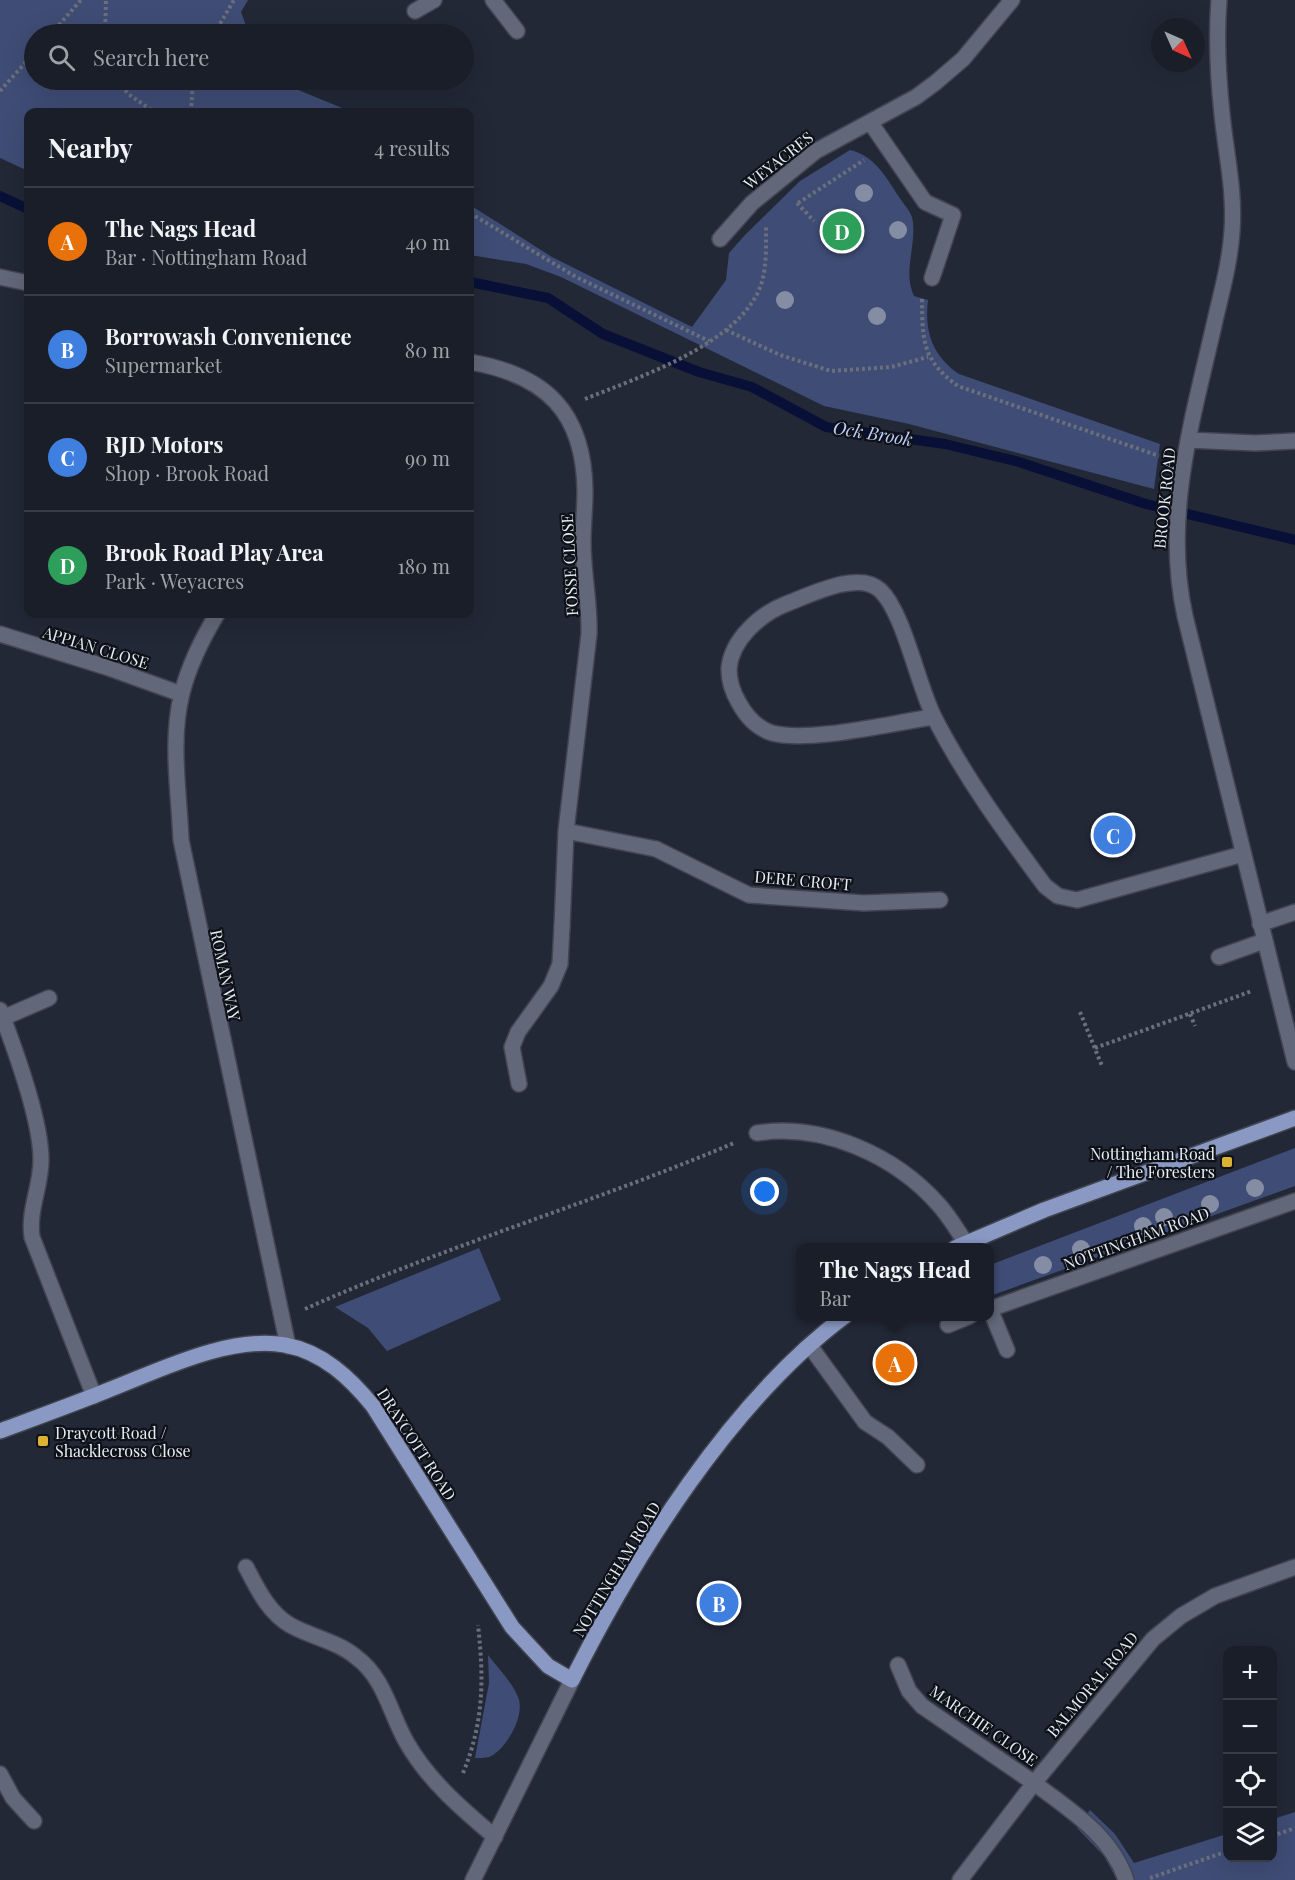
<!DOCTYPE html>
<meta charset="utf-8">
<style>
:root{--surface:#1a1e28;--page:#272b34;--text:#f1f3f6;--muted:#9fa2a8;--line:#383c45;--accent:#dcb233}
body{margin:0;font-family:"Playfair Display",serif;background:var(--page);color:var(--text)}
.controls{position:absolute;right:18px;bottom:18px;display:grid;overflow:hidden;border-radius:12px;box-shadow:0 6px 24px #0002}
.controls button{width:54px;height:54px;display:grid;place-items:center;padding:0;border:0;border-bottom:2px solid var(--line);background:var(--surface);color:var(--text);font:30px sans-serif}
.compass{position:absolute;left:1151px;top:18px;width:54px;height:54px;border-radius:50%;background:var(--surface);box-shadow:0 6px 24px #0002;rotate:135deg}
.you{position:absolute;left:765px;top:1192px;width:21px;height:21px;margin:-15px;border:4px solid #fff;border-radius:50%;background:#1a73e8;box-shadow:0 0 0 9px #1a73e833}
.badge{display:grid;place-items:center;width:39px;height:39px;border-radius:50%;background:var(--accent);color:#fff;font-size:20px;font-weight:700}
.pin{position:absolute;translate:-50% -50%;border:3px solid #fff;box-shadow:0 2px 6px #0006}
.popup{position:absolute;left:796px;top:1243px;width:198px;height:78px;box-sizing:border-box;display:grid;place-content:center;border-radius:12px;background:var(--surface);filter:drop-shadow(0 2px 4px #0005);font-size:20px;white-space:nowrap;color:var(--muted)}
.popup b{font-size:22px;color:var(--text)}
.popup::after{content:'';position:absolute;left:50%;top:100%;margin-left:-12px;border:12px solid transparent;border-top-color:var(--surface)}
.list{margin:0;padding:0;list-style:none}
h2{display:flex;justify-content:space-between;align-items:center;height:78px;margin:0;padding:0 24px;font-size:26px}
h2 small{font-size:20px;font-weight:400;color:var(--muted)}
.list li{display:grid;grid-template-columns:39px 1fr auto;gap:18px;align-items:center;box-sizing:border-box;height:108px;padding:0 24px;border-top:2px solid var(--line)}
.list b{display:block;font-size:22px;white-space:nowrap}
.list p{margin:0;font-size:20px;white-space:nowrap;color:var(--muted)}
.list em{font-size:20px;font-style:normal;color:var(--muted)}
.icon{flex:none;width:33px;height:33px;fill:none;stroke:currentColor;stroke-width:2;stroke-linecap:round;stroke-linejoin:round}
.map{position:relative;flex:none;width:1295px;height:1880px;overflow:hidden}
.search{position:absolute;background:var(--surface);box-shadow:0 6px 24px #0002;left:24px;top:24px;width:450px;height:66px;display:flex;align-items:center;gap:15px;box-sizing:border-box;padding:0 21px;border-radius:33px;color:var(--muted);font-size:22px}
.panel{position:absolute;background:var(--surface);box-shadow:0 6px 24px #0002;left:24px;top:108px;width:450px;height:510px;border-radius:12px}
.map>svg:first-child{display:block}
</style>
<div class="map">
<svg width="1295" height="1880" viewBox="0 0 1295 1880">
<rect width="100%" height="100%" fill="#222836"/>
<path fill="#3f4c75" d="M0,0H248L241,12L249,34H34V80H274L352,112H28V171L0,158Z
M850,150C875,156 886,177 899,197C903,203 910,211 912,217C918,243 902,271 914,296L928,300C924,332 933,356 959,374L1160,444L1154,489L909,424L824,406L561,277L526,264L470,255V205L552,257L692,327L726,280L729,253L744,236L800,181Z
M1295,1148V1186L990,1296V1265Z
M479,1248L501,1300L387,1351L368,1328L335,1307Z
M488,1655C498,1668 512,1682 518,1697C526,1715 506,1750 489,1757C485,1758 479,1758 475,1758L489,1683Z
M1090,1810L1115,1834L1134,1863L1227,1834L1228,1858H1272L1273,1819L1295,1812V1880H1117L1104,1856L1077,1828Z"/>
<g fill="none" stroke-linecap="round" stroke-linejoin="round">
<path stroke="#081038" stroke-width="10" d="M0,196L28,209
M470,282L548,298L603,334L699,372L752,387L826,427L945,444L1019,462L1146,504L1295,540"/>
<g stroke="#414551" stroke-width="18">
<path id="lane" d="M933,717C891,723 810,743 772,733C757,728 746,716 739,703C733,693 729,682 729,669C731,640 760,614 786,604C810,595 858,570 880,590C904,612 918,687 935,719C966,779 1005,832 1045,886L1058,896L1077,900L1243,854
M656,849L749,895L864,903L940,900
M1219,957L1264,941
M519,1084L512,1047L518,1032L551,986L560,964L562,926
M757,1133C823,1123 895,1155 939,1205C949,1216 957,1230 966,1243
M810,1346L865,1422L888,1437L917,1465
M1034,1783C1070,1810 1111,1835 1126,1880"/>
</g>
<g stroke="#414551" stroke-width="18">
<path id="street" d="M493,0L517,31
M1219,0C1216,37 1218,76 1222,114C1226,154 1235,191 1232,231C1230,263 1221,294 1214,325C1192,422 1163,517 1185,616L1295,1062
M415,11L434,0
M870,122L925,202L953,215L932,278
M720,239L752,203L816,151L916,97L935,83L963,59L1012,0
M0,277L28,283
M470,362C546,375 584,412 585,491C585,508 583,525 583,542C583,573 590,603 589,634L566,831L562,926
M1188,440L1255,443L1295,441
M217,614C202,639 189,665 182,693C170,740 179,792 181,840L288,1346
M0,634L109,668L181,694
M566,831L656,849
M1260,924L1295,912
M0,1010C15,1049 41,1120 41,1160C41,1187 28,1210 32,1237L94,1396
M3,1018L49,998
M948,1325L970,1316
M1007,1350L990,1309L1295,1201
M246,1567C257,1588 268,1612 290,1625C311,1637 337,1641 356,1657C385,1678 390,1714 407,1743C428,1780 463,1810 495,1837
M898,1665L909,1691L922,1706L1034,1783
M0,1774L13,1798L34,1821
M960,1880L1034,1783L1153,1639L1181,1616L1215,1596L1295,1567"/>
</g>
<g stroke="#414551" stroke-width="18">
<path id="secondary" d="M473,1880L572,1680"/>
</g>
<g stroke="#414551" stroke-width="18">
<path id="primary" d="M955,1248L1044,1210L1295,1118
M0,1431C35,1418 71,1405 106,1391C158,1371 229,1335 285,1345C323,1352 350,1378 373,1406L512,1627L548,1666L572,1680C635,1555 731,1401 845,1316"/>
</g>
<path stroke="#6a6f7c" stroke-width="4" stroke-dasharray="3 3" stroke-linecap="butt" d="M51,34L81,0
M105,34L106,0
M214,34L234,0
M119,80L127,93L154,112
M0,91L34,53
M191,112L193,80
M797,203L814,221
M798,203L864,160
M470,213L576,277L709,341
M922,299C922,341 923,361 958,386L1159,456
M726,330L780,355L831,371L891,367L928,357
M585,399C639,377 740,344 761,285C767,266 766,245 766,226
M1080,1012L1102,1066
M1190,1014L1195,1026
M1095,1048L1252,991
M305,1309C445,1246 593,1203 734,1143
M463,1773C484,1722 484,1679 478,1625
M1272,1836L1295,1828
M1150,1878L1228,1851"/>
<use href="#lane" stroke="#626879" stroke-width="15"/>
<use href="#street" stroke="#626879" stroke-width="15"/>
<use href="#secondary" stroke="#626879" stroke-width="15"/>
<use href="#primary" stroke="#8a99c3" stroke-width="15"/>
</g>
<g fill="#848da4">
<circle cx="864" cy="193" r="9"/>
<circle cx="898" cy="230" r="9"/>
<circle cx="785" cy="300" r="9"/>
<circle cx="877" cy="316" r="9"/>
<circle cx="1255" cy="1188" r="9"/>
<circle cx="1210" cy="1204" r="9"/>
<circle cx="1164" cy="1217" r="9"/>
<circle cx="1143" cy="1226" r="9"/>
<circle cx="1081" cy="1249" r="9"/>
<circle cx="1043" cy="1265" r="9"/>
</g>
<g fill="#dcb233" stroke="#0e1117" stroke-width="2">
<rect x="1221" y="1156" width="12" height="12" rx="3"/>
<rect x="37" y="1435" width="12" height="12" rx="3"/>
</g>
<g text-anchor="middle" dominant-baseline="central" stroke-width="4.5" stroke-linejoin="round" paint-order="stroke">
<g font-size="16" fill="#e8ecf6" stroke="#0e1117">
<text transform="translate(778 160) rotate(-38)">WEYACRES</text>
<text transform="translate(1164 498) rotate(-84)">BROOK ROAD</text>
<text transform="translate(569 565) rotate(-93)">FOSSE CLOSE</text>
<text transform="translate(96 647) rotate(17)">APPIAN CLOSE</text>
<text transform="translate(803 880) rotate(5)">DERE CROFT</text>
<text transform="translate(226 975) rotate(78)">ROMAN WAY</text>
<text transform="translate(1136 1238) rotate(-20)">NOTTINGHAM ROAD</text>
<text transform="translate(417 1444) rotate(57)">DRAYCOTT ROAD</text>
<text transform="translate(616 1569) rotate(-59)">NOTTINGHAM ROAD</text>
<text transform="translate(1092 1684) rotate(-50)">BALMORAL ROAD</text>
<text transform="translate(984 1725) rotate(35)">MARCHIE CLOSE</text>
</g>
<g font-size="16" fill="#e8ecf6" stroke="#0e1117" text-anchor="end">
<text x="1215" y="1153">Nottingham Road<tspan x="1215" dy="18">/ The Foresters</tspan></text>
<text x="55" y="1432" text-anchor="start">Draycott Road /<tspan x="55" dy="18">Shacklecross Close</tspan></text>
</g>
<g font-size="18" font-style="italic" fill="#bdcefa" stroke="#0e1117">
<text transform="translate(873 433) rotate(9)">Ock Brook</text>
</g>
</g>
</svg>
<div class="controls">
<button>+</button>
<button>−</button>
<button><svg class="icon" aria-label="locate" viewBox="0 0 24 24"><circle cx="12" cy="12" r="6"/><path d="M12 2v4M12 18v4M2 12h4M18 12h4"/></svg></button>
<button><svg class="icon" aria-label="layers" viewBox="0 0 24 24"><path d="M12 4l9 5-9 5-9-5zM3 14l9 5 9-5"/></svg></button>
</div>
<svg class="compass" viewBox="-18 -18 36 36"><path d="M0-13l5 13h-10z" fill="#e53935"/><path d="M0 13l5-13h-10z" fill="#9fa2a8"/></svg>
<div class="you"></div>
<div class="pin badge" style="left:895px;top:1363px;background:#e8710a">A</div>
<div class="popup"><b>The Nags Head</b>Bar</div>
<div class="pin badge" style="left:719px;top:1603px;background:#3f7fe0">B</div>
<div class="pin badge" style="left:1113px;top:835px;background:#3f7fe0">C</div>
<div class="pin badge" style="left:842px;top:231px;background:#2e9e5b">D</div>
<div class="search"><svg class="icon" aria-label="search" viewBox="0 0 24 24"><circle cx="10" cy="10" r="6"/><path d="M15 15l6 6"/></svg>Search here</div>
<section class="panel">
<h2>Nearby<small>4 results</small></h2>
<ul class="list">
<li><span class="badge" style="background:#e8710a">A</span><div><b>The Nags Head</b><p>Bar · Nottingham Road</p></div><em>40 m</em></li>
<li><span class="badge" style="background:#3f7fe0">B</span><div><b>Borrowash Convenience</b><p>Supermarket</p></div><em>80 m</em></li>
<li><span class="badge" style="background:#3f7fe0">C</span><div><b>RJD Motors</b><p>Shop · Brook Road</p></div><em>90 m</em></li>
<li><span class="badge" style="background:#2e9e5b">D</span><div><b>Brook Road Play Area</b><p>Park · Weyacres</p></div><em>180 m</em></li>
</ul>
</section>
</div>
